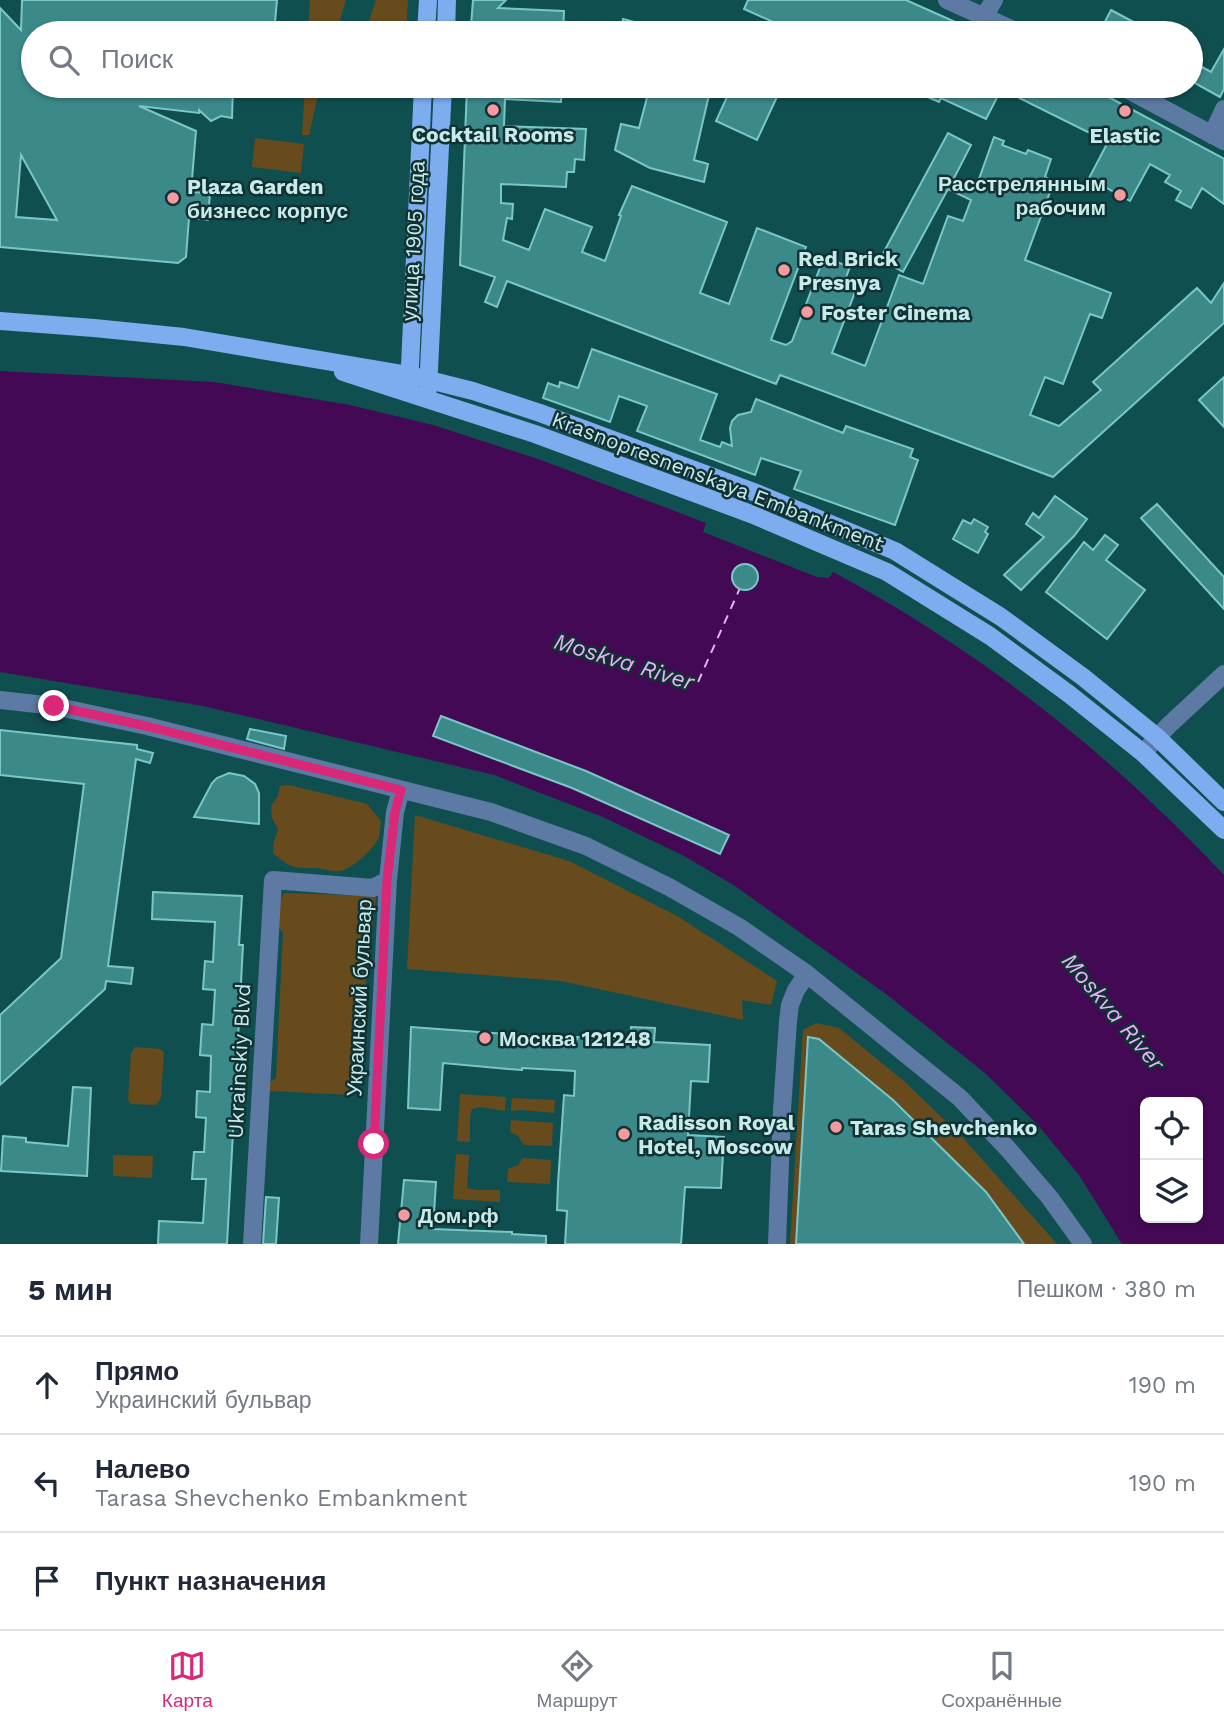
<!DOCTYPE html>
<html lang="ru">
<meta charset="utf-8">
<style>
:root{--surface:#fff;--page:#f2f2f3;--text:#1f2937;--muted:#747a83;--line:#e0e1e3;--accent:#db2777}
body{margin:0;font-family:"Work Sans",sans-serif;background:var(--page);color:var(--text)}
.controls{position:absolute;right:21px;bottom:21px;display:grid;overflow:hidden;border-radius:10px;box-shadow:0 2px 5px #0004}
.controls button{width:63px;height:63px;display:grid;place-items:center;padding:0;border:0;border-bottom:2px solid var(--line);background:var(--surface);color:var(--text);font:35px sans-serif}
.stop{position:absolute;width:21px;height:21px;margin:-16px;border:5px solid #db2777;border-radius:50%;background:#fff}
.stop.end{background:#db2777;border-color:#fff;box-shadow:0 2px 7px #0008}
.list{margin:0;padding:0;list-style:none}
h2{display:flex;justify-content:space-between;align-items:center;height:91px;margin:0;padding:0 28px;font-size:30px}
h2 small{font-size:23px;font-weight:400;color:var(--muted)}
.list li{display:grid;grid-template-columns:46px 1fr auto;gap:21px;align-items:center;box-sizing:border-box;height:98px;padding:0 28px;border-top:2px solid var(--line)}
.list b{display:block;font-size:26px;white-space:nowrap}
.list p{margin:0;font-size:23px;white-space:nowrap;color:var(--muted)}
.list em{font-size:23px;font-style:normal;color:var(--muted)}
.icon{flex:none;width:38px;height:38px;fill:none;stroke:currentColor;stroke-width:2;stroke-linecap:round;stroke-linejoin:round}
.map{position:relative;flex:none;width:1224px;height:1244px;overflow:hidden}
.search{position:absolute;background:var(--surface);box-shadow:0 2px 5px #0004;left:21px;right:21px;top:21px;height:77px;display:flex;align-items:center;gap:18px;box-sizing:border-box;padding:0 24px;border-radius:38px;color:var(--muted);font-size:26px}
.sheet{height:385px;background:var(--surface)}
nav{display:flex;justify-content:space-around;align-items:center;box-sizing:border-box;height:98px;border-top:2px solid var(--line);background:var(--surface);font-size:19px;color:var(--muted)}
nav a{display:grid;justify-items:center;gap:4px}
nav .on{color:var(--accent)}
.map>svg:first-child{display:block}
</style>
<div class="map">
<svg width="1224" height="1244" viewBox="0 0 1224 1244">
<rect width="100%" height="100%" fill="#104f50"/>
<path fill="#684b1c" d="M310,0H346L336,33H308Z
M376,0H408L406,33H365Z
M305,86H320L309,135H302Z
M255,138L304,144L301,173L252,167Z
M289,785L367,804L381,821C380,826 380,832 379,837C375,848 350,871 339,871C332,872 325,869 317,868C295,868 291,869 273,853L274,841L278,829L272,818L271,806L278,796L280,786Z
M415,815L569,861L679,917L777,981L771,1005L742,1000L743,1020L561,981L407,969Z
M284,893L376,896L353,1095L269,1091L270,1082L276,1078L283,932L276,926L277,905Z
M816,1023L839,1028L905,1082L963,1138L1057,1244H790L803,1030Z
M135,1047L160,1049L164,1052L161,1098L156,1105L131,1104L128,1100L131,1053Z
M460,1094L506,1097L505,1111L481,1107L472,1109L470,1116V1142L457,1141Z
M512,1098L555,1100L554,1113L521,1110L511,1111Z
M511,1120L553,1123L552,1146L524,1145L518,1136L510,1132Z
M456,1154L469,1155L467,1188L477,1190H500V1202L453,1199Z
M113,1155L153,1156L152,1178L113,1176Z
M523,1158L551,1160L550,1184L507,1182L508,1169L518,1165Z"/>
<path fill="#440954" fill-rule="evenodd" d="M0,371L214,382L350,405L433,425L541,460L706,523L703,532L817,577L829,578L833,572C980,650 1110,754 1224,875V1244H1122L1079,1175L1037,1124L986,1074L886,994L735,886L684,856L603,817L494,775L203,706L0,672ZM1145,1102H1198V1218H1145Z"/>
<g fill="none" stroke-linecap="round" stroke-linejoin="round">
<path stroke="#e7b1fa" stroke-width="2" stroke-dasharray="9 7" stroke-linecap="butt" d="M698,682L740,588"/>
</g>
<path fill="#3c898a" stroke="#7bc7c8" stroke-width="2" fill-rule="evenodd" d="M22,0H277L274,33H33V86H233L232,118L221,116L211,121L199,110V113L139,106L196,131L191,192L210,193L208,220L189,218L186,257L178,263L0,247V8L21,30ZM21,155L57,220L16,217Z
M473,0H506L498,8L564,11L563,33H521V27L471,26Z
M748,0H906L980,33H798L744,9Z
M1111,10L1154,33H1099Z
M623,19L665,30L664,33H620Z
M1224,49V89L1220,97L1191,81V61L1211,72Z
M467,86H562L561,102L505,99L504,126L586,129L584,160L575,159L574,172H567L566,187L501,184V203L513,204L512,219L507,218L503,240L529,250L545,209L592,227L582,252L605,261L621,216L619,215L632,186L727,222L700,293L729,304L757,228L806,247L771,340L786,345L792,341L824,257L850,267L842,287L855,292L832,353L865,366L899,275L923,284L948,216L963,221L971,200L948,189L903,272L880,259L948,133L971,145L952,182L975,190L994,137L1004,141L1002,145L1026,154L1028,150L1051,159L1045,177L1054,181L1025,260L1111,293L1102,318L1090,314L1063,384L1045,377L1030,415L1059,426L1101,390L1093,382L1197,288L1211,303L1224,283V323L1053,477L780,375L776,384L507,281L497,307L485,302L495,277L460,265Z
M650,86H711L694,160L708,164L704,182L650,168L615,150L621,124L639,128Z
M732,86H782L757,140L716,121Z
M902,86H1003L986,119L941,98L939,102Z
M1014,86H1088L1221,157L1224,159V204L1202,188L1191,208L1176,200L1181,191L1165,182L1170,175L1150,164L1130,201L1089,178L1108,142L1011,94Z
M592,349L717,394L700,440L720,447L722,442L732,446L730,428L732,421L738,415L751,412L756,399L843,433L846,426L913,449L910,457L918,460L895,525L794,489L801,471L761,458L755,475L637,431L647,406L619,396L610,422L543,398L548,383L559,387L560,382L578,388Z
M1224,377V427L1199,400Z
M1055,496L1087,519L1074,536L1021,590L1004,575L1044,537L1026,524L1033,513L1039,518Z
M1157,504L1224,577V609L1141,518Z
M974,519L988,527L985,532L988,534L978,553L953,539L963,520L971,524Z
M1105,535L1118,545L1106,560L1145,590L1107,639L1046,592L1084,542L1093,550Z
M732 577a13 13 0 1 1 26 0a13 13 0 1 1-26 0Z
M441,716L586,771L729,835L720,854L572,788L433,736Z
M250,729L286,736L284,749L247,739Z
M0,730L137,745V749L153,753L150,763L136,759L108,966L133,968L131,984L106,981L105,989L0,1085V1015L61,958L84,784L0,775Z
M229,773L244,776L255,784L259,793V824L194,817L212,783L217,778Z
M153,892L242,896L239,945H243L227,1244H158L159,1221L203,1223L206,1179H192L194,1152H204L206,1118L196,1117L197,1091L210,1092L211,1056L200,1055L202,1024L213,1025L215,990L203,989L205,961L213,962L215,922L152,919Z
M411,1027L577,1039V1037L630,1040L631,1027L655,1028L654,1042L710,1045L708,1082L691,1081L688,1135L724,1137L721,1188L685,1187L681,1244H565L567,1211L557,1210L558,1183L564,1095L574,1096L575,1071L522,1068V1070L508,1069L443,1063L440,1110L408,1108Z
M808,1037L819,1039L893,1100L986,1192L1024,1244H796Z
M73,1087L91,1088L87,1176L1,1171L3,1136L26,1138V1142L68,1146Z
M404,1180L436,1182L433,1229L512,1232V1234L546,1236V1244H398Z
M266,1197L279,1198L276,1244H263Z"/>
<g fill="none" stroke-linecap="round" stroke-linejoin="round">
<path stroke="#5d7aa4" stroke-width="18" d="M947,0L1020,33
M984,17L994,0
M1121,86L1224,141
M1212,135L1224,109
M0,700L54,706L147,726L491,812L586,846L669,887L739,927L807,974L960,1098L1008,1149L1050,1198L1083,1244
M1143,753L1168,726L1224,674
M252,1244L273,880L373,888L388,880
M369,1244L388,880L395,812L401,790
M777,1244L782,1110L788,1021L790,1005L796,990L807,974"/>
<path stroke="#7dacef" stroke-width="18" d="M426,33L428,0
M446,33L447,0
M0,321L94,328L184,337L409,375L473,391L540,413L759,494L895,551L1001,617L1083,677L1157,737L1224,802
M343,372L535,434L751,514L887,572L990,636L1069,694L1143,753L1224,830
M409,387L423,86
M428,389L443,86"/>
</g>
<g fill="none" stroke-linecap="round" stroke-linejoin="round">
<path stroke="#db2777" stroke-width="9" d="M54,706L146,726L401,790L395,812L387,880L374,1144"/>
</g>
<g fill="#f59b9f" stroke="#113132" stroke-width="2.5">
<circle cx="493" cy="110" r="7"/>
<circle cx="1125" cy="111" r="7"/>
<circle cx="1120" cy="195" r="7"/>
<circle cx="173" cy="198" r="7"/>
<circle cx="784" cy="270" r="7"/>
<circle cx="807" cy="312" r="7"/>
<circle cx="485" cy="1038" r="7"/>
<circle cx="836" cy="1127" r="7"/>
<circle cx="624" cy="1134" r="7"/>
<circle cx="404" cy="1215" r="7"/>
</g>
<g text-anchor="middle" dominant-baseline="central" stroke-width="5" stroke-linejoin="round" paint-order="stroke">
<g font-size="21" font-weight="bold" fill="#c7ebeb" stroke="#113132" text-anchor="start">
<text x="493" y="134" text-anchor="middle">Cocktail Rooms</text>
<text x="1125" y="135" text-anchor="middle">Elastic</text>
<text x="1106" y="183" text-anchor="end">Расстрелянным<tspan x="1106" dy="24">рабочим</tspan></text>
<text x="187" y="186">Plaza Garden<tspan x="187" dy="24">бизнесс корпус</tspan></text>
<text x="798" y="258">Red Brick<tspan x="798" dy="24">Presnya</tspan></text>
<text x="821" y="312">Foster Cinema</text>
<text x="499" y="1038">Москва 121248</text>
<text x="638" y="1122">Radisson Royal<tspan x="638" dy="24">Hotel, Moscow</tspan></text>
<text x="850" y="1127">Taras Shevchenko</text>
<text x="418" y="1215">Дом.рф</text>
</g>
<g font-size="21" fill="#c7ebeb" stroke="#113132">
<text transform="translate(413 241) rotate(-87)">улица 1905 года</text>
<text transform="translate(718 481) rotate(21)">Krasnopresnenskaya Embankment</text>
<text transform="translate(359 998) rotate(-87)">Украинский бульвар</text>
<text transform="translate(239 1061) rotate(-87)">Ukrainskiy Blvd</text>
</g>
<g font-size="23" font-style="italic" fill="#e7b1fa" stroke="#113132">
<text transform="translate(624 662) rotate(17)">Moskva River</text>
<text transform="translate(1113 1012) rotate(50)">Moskva River</text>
</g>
</g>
</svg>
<div class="controls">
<button><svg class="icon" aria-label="locate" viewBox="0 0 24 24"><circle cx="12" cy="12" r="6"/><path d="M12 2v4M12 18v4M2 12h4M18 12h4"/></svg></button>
<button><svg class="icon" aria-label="layers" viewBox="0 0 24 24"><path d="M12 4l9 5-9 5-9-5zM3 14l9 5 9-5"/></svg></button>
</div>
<div class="stop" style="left:374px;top:1144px"></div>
<div class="stop end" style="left:54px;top:706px"></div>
<div class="search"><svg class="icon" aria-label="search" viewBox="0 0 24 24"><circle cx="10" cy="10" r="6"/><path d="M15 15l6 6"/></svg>Поиск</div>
</div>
<section class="sheet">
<h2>5 мин<small>Пешком · 380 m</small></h2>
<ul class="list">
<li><svg class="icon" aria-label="ahead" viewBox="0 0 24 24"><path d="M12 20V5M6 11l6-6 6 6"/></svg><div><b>Прямо</b><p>Украинский бульвар</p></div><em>190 m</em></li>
<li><svg class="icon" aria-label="left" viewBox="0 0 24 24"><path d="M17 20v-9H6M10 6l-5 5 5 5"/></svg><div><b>Налево</b><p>Tarasa Shevchenko Embankment</p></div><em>190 m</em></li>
<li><svg class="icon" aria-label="arrive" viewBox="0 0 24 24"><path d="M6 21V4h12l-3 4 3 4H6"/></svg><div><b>Пункт назначения</b></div></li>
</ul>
</section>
<nav>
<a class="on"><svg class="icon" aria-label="map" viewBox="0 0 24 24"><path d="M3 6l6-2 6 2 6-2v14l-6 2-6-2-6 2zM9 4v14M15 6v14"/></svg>Карта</a>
<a><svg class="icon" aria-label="directions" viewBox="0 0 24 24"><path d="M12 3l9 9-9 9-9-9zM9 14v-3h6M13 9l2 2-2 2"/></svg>Маршрут</a>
<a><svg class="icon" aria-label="saved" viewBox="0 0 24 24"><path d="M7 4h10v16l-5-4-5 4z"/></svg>Сохранённые</a>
</nav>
